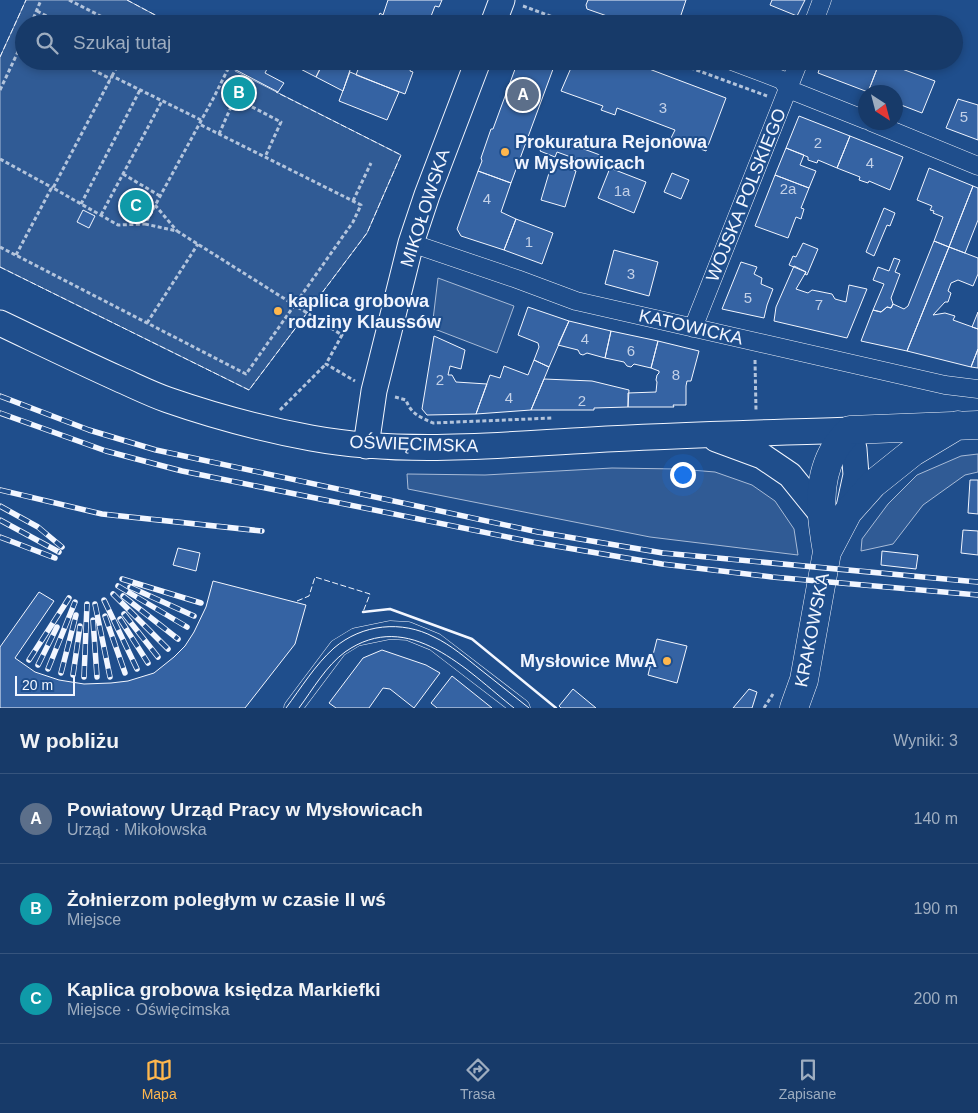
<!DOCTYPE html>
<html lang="pl">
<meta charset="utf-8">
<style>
:root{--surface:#173a69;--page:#244571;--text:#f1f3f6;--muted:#9eadc0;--line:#36547d;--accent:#ffb74d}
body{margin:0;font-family:Helvetica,sans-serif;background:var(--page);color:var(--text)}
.compass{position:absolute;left:858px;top:85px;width:45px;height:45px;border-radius:50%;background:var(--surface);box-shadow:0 2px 8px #0003;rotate:144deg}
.scale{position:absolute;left:15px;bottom:12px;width:60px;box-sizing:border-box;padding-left:5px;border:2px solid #f2f6ff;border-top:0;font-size:14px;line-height:18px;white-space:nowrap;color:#f2f6ff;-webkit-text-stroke:4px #1f4e8c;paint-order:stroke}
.you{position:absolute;left:682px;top:474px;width:18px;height:18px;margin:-12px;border:4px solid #fff;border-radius:50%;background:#1a73e8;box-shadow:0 0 0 8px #1a73e833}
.badge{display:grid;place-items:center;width:32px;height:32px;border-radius:50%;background:var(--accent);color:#fff;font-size:16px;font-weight:700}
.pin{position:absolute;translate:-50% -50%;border:2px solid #fff;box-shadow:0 1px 5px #0006}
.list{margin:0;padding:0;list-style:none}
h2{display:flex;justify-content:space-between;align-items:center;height:65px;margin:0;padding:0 20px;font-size:21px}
h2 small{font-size:16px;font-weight:400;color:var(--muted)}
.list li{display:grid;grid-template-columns:32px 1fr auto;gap:15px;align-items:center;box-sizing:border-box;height:90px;padding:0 20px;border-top:1px solid var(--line)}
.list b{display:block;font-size:19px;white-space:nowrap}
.list p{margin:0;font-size:16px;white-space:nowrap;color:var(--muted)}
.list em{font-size:16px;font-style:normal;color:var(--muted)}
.icon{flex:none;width:28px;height:28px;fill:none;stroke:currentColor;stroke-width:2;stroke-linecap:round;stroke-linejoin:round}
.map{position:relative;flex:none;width:978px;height:708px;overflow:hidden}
.search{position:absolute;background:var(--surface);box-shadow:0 2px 8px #0003;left:15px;right:15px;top:15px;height:55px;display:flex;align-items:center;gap:12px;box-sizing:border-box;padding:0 18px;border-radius:28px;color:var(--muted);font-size:19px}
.sheet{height:335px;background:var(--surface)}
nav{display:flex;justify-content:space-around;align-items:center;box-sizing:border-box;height:70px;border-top:1px solid var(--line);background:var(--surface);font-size:14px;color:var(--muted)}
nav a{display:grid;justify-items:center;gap:2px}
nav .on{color:var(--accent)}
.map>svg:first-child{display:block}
</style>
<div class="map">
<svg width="978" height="708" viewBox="0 0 978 708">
<rect width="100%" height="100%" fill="#1f4e8c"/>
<path fill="#305b95" stroke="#a8bbd7" d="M26,0H127L172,24H24V61H240L235,71L401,155L367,233L249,390L0,267V57Z
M438,278L514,306L497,353L432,328Z
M978,454V472L965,475L923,505L893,544L861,551L862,539L888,504L917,475L961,456Z
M612,468L679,469L715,472L752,485L775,501L794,529L798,555L650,537L408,489L407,474L485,475Z"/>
<path fill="#3563a3" stroke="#f2f6ff" d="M388,0H442L439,7L435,6L428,24H375L380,13L383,15Z
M588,0H686L678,24H630L587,9L586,5Z
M772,0H805L797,16L770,5Z
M240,61H271L265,73L284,83L278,92L236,70Z
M285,61H324L316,77Z
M324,61H339L342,62L341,64L351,67L343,91L316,77Z
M361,61H413L410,71L413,72L405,94L356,75Z
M518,61H556L511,183L478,171L482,161L481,158L491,129H493Z
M574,61H628L726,98L706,151L671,138L675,130L617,108L615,115L601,110L603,106L561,91Z
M822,61H880L868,92L818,73Z
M880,61L935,81L922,113L896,103V92H868Z
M350,72L399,92L387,120L339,101Z
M958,99L978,105V140L946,128Z
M799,116L850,136L837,168L818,160L817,163L808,160V157L786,148Z
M546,135L600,155L596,166L557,152L555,157L540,151Z
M850,136L903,157L890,190L869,181L868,183L859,180L860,177L837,168Z
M786,148L804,155L800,165L816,171L809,188L775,175Z
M552,163L576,171L565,207L541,200Z
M610,168L646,182L634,213L598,198Z
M929,168L973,186L949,247L934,241L943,217L933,213L934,211L930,210L932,206L917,200Z
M478,171L511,183L501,212L516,219L504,250L461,236L457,229Z
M672,173L689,180L681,199L664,192Z
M775,175L809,188L801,208L804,209L801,219L796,217L788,238L755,226Z
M973,186L978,188V220L965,253L949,247Z
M138,192L145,196L143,200L149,209L145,215L142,213L133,215L131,217L125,214L127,210L126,205L122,202L126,195L130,198L136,196Z
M884,208L895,213L890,226L887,225L874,256L866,252Z
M83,210L95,216L89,228L77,222Z
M516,219L553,233L542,264L504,250Z
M934,241L949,247L907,351L861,341L873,310L881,312L887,307L891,308L893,304L904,309L908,306Z
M803,243L818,249L807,275L805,274L806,272L789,265L793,256L796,257Z
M949,247L978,258V274L973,286L958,280L951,283L948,291L951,293L948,302H945L933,315L945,313L955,316L953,320L978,329V349L971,367L907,351Z
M614,250L658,262L649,296L605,284Z
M894,258L900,260L895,272L900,274L891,298L893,304L891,308L887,307L881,312L873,310L884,284L873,280L878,267L889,271Z
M741,262L757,267L754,274L762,278L761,284L773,289L767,305L764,318L722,309Z
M794,266L806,272L796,289L808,293L812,290L832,294L835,299L846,302L849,285L867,289L847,338L774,321L776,307Z
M528,307L569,321L549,367L534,360L539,347L538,343L518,335Z
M978,312V329L972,327Z
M569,321L611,331L605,358L587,353L583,355L580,354L578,350L558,345Z
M611,331L658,341L651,368L634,364L631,367L627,366L624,362L605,358Z
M434,336L465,350L461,369L450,366L448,375H452L456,382L487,384L476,414L427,415L422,409Z
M658,341L699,351L691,381H687L686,386V405H673L674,407H628V393L656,392L657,382L656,380L657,375L659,373V371L651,368Z
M978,349V368L971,367Z
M534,360L549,367L531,410L476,414L490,375L500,378L504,366L528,375Z
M544,379L592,381L629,390L628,407L594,408V410H531Z
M970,480H978V514L968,513Z
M963,530L978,531V555L961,553Z
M178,548L200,553L196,571L173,565Z
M882,551L918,555L916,569L881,565Z
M213,581L306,605L295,644L245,708H0V647L39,592L54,601L15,658L35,672L59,680L84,684L111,683L128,681L154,673L174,657L185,646L194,632L206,607Z
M657,639L687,646L677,683L648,675Z
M382,650L426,665L440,673L414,708L390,689L383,688L369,708H336L329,703L363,658Z
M452,676L492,708H437L431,703Z
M573,689L596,708H561L559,706Z
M749,689L757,692L752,708H733Z"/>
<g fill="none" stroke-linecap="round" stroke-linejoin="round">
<g stroke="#f2f6ff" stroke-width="19">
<path id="street" d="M813,24L822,0
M732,61L782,80L788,89L866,120
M871,122L978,166
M411,243L517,279L576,301L945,385L978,389
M693,328L799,61
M293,708L338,648L356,637L390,630L408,631L435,642L521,708"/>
</g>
<g stroke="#f2f6ff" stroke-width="27">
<path id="secondary" d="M493,24L502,0
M0,323C40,342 79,361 119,379C135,386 151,394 168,400C214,416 263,429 311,438C404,455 498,445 591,440C677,435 763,433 850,430L854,449L856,475L848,512
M716,439L762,456L790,475L820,512
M366,446L374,391L411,243L427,195L478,61"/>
</g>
<g stroke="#f2f6ff" stroke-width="29">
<path id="primary" d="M827,552C821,517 816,484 833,452C837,444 844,437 850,430L978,425
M794,708L804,680L827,552L848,512L873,484L913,452L958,425"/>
</g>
<path stroke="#b3c4dc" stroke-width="3" stroke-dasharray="4 2.5" stroke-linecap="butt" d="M69,0L116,24
M523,6L572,24
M37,11L62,24
M31,24L41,0
M139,24L142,17
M75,61L111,79
M672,61L767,96
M112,76L120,61
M0,90L24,39
M201,120L112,76L53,188L118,225L145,224L214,97L232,61
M219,134L235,98L281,122L265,157
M0,159L53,188
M123,174L160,196
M353,201L371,163
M81,204L140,90
M155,205L177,231
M101,215L162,101
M145,224L177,231L342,335L326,364L355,381
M0,247L246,374L353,222L361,205L199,124
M16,255L52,187
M147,323L198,244
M755,360L756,411
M395,397L406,400C411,414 420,417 433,423L553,418
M280,410L326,364
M764,708L773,694"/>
<use href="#street" stroke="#1f4e8c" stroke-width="18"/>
<use href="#secondary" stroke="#1f4e8c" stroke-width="25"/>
<use href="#primary" stroke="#1f4e8c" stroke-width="28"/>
<path stroke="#f2f6ff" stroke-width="1" d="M286,708C301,688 315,665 334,648C362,624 402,620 434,637C451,645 466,658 481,670C497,683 513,695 529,708
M299,708C313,689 326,666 345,652C409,607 467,671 514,708"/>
<g stroke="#f2f6ff" stroke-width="5.5">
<path id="rail" d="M0,396L89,430L156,450L538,532L663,553L978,582
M0,413L106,451L182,471L532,542L662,564L772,577L978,595
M0,490L102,514L262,531
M0,506L38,527L62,547
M0,520L59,552
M0,537L55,558
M122,579L201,603
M118,586L187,627
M130,587L194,616
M113,594L168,649
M123,596L178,639
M104,600L137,669
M95,604L110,677
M124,614L158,657
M105,616L125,673
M120,619L148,663
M93,620L97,677
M29,660L69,598
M38,665L57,627
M48,669L75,602
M61,673L76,615
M73,675L80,626
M84,677L87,604"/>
</g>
<use href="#rail" stroke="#1f4e8c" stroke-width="4" stroke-dasharray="11" stroke-linecap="butt"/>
<path stroke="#f2f6ff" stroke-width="1" stroke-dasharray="6 2.5" stroke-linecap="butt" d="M127,0L172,24
M0,57L26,0
M0,267L249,390L367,233L401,155L276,92
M297,601L309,596L315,577L370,594L363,612"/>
<path stroke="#f2f6ff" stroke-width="2.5" d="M363,612L390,609L472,639L556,708"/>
</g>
<g fill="#ffb74d" stroke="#1f4e8c" stroke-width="2">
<circle cx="505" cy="152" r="5"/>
<circle cx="278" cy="311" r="5"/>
<circle cx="667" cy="661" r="5"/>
</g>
<g text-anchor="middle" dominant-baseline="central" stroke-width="4" stroke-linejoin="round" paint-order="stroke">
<g font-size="15" fill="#c3d1e8">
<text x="663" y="107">3</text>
<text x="964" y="116">5</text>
<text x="818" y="142">2</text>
<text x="870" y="162">4</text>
<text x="788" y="188">2a</text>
<text x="622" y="190">1a</text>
<text x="487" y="198">4</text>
<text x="529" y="241">1</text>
<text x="631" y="273">3</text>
<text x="748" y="297">5</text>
<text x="819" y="304">7</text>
<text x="585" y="338">4</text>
<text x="631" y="350">6</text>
<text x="676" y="374">8</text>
<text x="440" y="379">2</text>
<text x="509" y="397">4</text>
<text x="582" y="400">2</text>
</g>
<g font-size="18" font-weight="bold" fill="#f2f6ff" stroke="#1f4e8c" text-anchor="start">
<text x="515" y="142">Prokuratura Rejonowa<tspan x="515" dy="21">w Mysłowicach</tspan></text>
<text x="288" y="301">kaplica grobowa<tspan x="288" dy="21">rodziny Klaussów</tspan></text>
<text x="657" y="661" text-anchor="end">Mysłowice MwA</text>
</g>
<g font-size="18" fill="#f2f6ff" stroke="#1f4e8c">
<text transform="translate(746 195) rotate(-68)">WOJSKA POLSKIEGO</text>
<text transform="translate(425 208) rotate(-72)">MIKOŁOWSKA</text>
<text transform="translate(691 327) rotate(13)">KATOWICKA</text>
<text transform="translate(414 444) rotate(2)">OŚWIĘCIMSKA</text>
<text transform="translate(812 630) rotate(-79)">KRAKOWSKA</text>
</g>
</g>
</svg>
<svg class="compass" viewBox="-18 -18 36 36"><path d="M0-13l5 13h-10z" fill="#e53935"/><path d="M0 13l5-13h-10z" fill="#9eadc0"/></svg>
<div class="scale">20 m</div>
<div class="you"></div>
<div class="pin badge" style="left:523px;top:95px;background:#5c6f8a">A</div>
<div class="pin badge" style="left:239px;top:93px;background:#0f9aa8">B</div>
<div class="pin badge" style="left:136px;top:206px;background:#0f9aa8">C</div>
<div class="search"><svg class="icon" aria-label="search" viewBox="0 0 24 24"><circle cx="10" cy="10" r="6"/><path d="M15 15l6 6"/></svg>Szukaj tutaj</div>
</div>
<section class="sheet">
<h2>W pobliżu<small>Wyniki: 3</small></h2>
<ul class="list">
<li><span class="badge" style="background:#5c6f8a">A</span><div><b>Powiatowy Urząd Pracy w Mysłowicach</b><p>Urząd · Mikołowska</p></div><em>140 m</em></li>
<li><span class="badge" style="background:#0f9aa8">B</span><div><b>Żołnierzom poległym w czasie II wś</b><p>Miejsce</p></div><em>190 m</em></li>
<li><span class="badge" style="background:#0f9aa8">C</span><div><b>Kaplica grobowa księdza Markiefki</b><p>Miejsce · Oświęcimska</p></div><em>200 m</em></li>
</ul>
</section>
<nav>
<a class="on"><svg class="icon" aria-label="map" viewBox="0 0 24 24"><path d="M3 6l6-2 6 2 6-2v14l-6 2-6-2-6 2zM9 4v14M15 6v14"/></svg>Mapa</a>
<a><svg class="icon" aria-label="directions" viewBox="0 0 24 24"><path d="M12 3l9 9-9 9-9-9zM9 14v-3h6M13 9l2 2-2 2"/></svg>Trasa</a>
<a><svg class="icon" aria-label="saved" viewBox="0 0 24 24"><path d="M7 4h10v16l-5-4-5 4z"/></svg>Zapisane</a>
</nav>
